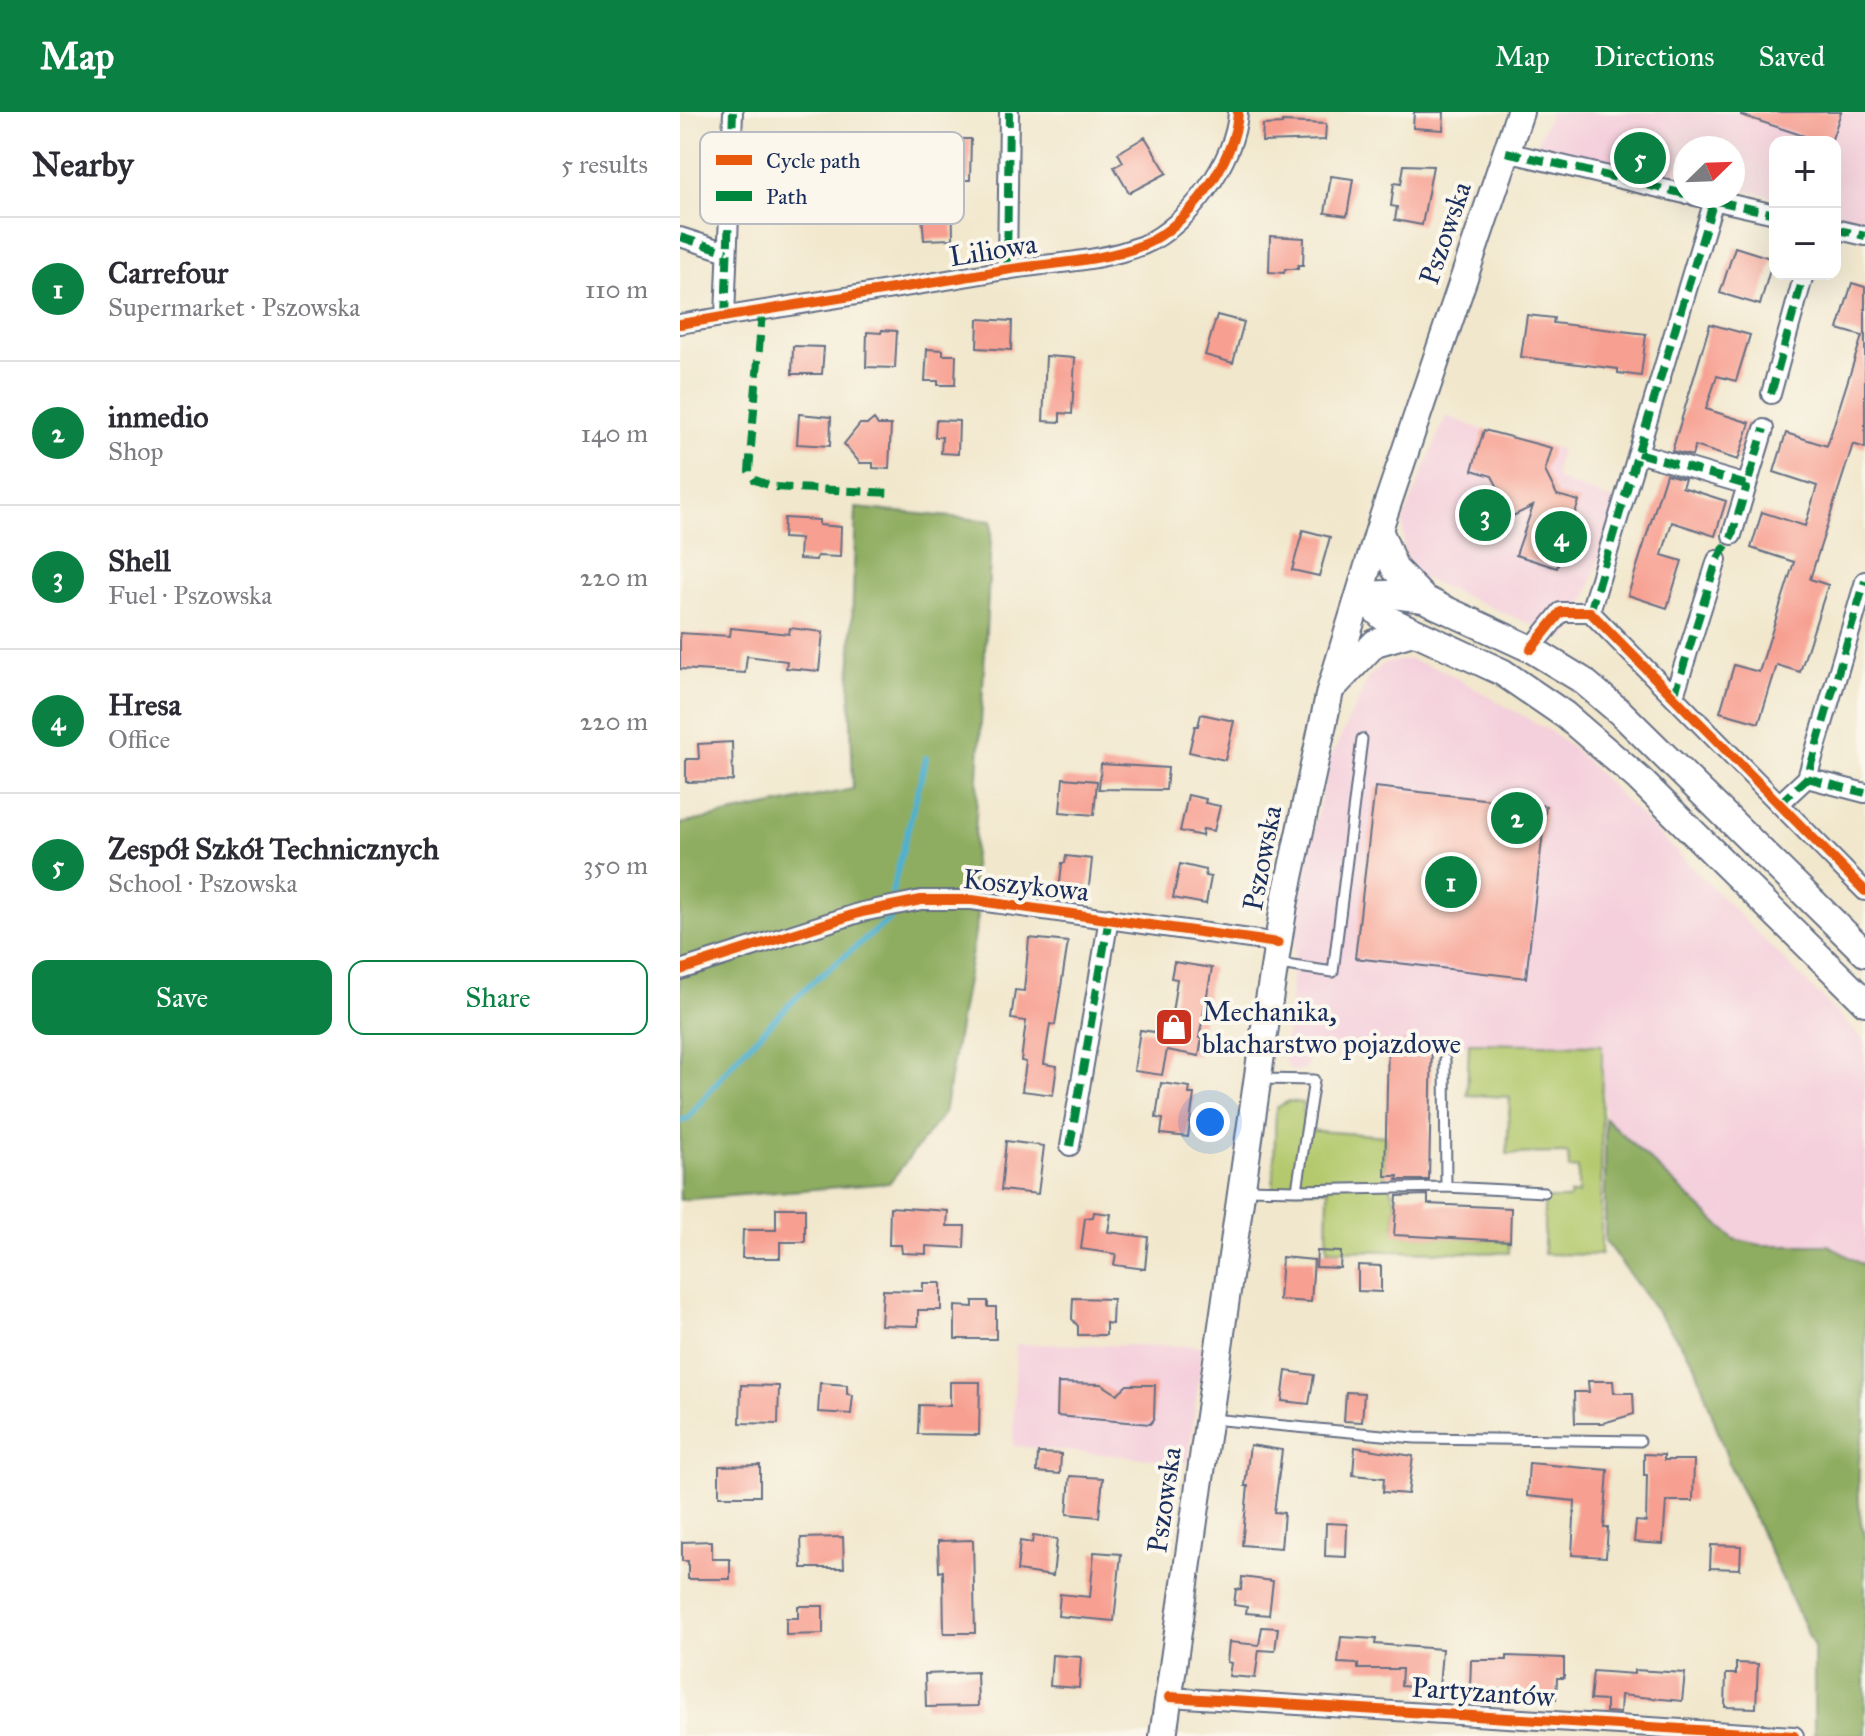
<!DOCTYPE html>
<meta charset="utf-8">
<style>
:root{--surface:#fff;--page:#f7f7f7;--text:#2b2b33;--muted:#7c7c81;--line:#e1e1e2;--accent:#0b8043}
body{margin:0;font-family:"IM FELL Great Primer",serif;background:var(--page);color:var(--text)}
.controls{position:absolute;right:24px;top:24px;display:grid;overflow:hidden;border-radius:16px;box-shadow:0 8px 32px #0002}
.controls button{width:72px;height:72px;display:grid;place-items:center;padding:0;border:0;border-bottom:2px solid var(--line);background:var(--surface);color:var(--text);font:40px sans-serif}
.compass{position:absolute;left:993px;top:24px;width:72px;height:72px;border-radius:50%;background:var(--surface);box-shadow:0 8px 32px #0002;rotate:67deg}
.you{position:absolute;left:530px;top:1010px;width:28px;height:28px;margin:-20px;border:6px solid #fff;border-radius:50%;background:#1a73e8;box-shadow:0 0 0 12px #1a73e833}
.badge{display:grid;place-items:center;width:52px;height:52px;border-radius:50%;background:var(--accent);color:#fff;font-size:26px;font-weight:700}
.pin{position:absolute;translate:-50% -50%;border:4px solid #fff;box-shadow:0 2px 8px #0006}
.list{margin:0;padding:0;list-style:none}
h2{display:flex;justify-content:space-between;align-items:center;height:104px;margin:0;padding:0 32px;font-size:34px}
h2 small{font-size:26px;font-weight:400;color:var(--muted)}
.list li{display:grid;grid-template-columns:52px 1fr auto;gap:24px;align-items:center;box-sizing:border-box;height:144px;padding:0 32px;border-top:2px solid var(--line)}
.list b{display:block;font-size:30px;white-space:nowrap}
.list p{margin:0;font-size:26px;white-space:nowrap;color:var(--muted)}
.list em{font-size:26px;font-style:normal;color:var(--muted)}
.actions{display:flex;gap:16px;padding:24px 32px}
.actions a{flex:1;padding:18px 0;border:2px solid var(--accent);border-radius:16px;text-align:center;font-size:28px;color:var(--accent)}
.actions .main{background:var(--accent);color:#fff}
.map{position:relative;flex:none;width:1185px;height:1624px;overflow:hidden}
header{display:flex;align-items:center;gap:48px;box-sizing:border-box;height:112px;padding:0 40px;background:var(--accent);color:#fff}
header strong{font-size:38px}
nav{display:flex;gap:44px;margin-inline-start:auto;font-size:28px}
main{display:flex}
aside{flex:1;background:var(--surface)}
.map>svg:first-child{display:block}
</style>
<header>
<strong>Map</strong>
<nav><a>Map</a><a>Directions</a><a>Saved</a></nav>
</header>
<main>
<aside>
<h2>Nearby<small>5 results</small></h2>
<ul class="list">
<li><span class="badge">1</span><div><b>Carrefour</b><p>Supermarket · Pszowska</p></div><em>110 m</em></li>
<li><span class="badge">2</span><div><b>inmedio</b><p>Shop</p></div><em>140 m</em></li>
<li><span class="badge">3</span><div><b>Shell</b><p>Fuel · Pszowska</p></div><em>220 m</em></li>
<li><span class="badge">4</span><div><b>Hresa</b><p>Office</p></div><em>220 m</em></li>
<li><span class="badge">5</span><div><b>Zespół Szkół Technicznych</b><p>School · Pszowska</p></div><em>350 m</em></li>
</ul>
<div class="actions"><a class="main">Save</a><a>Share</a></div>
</aside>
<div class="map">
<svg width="1185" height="1624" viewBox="0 0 1185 1624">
<rect width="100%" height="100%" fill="#fbf7ec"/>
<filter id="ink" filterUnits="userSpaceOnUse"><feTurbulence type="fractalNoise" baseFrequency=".0125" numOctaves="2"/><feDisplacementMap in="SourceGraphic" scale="16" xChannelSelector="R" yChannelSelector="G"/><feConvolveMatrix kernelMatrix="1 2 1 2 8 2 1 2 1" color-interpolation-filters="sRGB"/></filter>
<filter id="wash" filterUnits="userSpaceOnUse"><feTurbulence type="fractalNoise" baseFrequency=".006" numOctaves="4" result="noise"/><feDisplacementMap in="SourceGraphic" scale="32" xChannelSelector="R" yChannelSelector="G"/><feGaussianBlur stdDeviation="1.8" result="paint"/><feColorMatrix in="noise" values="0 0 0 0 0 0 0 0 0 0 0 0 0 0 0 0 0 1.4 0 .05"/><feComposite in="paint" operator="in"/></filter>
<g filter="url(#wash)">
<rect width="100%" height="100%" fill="#f1e7cc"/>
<path fill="#f4cfdc" d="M871,0H1185V124L1155,117V30H1095V85L1053,76V36H1005V66L856,33Z
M766,304L804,318L881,337L876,358L877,367L935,389L910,477L885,527L747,468L739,464L724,441L723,409Z
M728,547L762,558L868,618L895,638L1185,929V1154L1148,1133H1081L1054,1127L925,1006L922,933L636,932L624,958L611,959L602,943L608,917L618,789L650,648L689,565L704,551Z
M336,1232L523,1234L508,1350L333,1334Z"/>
<path fill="#b4c96d" stroke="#687c66" stroke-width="2" d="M789,931L922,933L921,1143L864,1142V1087H889L890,1082H898V1056L889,1057L888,1041L827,1042L830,985L787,983Z
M609,989L623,991L624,1018L706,1024L705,1064L716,1090L715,1122L829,1129V1141L647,1138L648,1077L593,1078L596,996Z"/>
<path fill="#8fad60" stroke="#556e5f" stroke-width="2" d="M176,396L312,409L292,777L298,804L264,1001L209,1071L0,1088V712L173,677L170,574Z
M925,1006L1054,1127L1081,1133H1148L1185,1154V1315C1177,1337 1176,1402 1185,1424V1624L1134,1622V1535L1050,1354L1014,1250L925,1129Z"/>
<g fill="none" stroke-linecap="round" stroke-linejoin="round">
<path stroke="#50b1cf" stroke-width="6" d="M212,780L246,646
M0,1009L8,1006L60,942L129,873L210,807"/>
</g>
<g id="blocks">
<path fill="#f79f90" d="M734,0H764L763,18L733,16Z
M1062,0H1161L1151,30H1142L1061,3Z
M602,10L646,12L645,28L582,30L583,13L602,12Z
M465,25L487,61L449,81L434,55L443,50L438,41Z
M258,27H291L290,68H272L273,127L244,128L241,90H257Z
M724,53L753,54L742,113L715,108L717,95L711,94L714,71L721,72Z
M651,64L673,67L667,104L645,101Z
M590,124L624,126L623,153H618V157H605L604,161L589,160Z
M1055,135L1093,147L1080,193L1040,181Z
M1172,171L1185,175V336L1173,332L1130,467L1148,473L1120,560L1097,553L1079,611L1040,600L1054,553L1079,560L1114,450L1071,436L1082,400L1125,414L1137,374L1094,360L1106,321L1147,334L1182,224L1158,217Z
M537,203L564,210L553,251L525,243Z
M847,203L874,206L873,211L966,222L961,264L938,261V257L841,245Z
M298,207L332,209L331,238L297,236Z
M1030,212L1070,223L1056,269L1037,264L1026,297L1070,311L1058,348L1015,334L1012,344L992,339Z
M202,218L217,219L215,256L186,255L187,220L201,221Z
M113,234L144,235L142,262H112Z
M247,237L263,238V243H276L275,273H258V269H245Z
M366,244L395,246L392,302L380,301V310L363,309Z
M119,302L151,305L150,334L117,332Z
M194,307L198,313H211L209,357L193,356V351H180L164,332L180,312H188Z
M256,308L279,309L278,342L261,341L262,325H255Z
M804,318L872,336L865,359L877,383L899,389L877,456L836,443L853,394L833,404L812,364L792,358Z
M986,362L1005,367L1002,375L1046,389L1035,424L992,410L982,443L1002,449L987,496L948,483Z
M104,406L139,408V413L161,415L160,445L137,444L136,448L119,447L120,427L103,426Z
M623,418L650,425L639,464L612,458Z
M51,516L109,522L110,516L143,520L139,559L106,556L107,549L67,544L65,561L0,557V521L50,524Z
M521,602L554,609L545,648L509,640L515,614H518Z
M52,630L53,669L6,670V647H19L18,632Z
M421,652L488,656L486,678L419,677Z
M383,666L417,669L414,703L380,700Z
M695,675L866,694L846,866L675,846Z
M508,683L526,687L525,691L540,694L534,719L523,717L522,724L500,719Z
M386,744L412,747L408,783L379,780L382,751H385Z
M500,752L526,758L525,764L531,765L526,792L493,786Z
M349,826L388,830L375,913L370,912L364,952L377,954L373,983L342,979L346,950L341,949L346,909L331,907L335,878L344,879Z
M494,850L532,856L519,926H522L519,944L487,938L482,963L454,959L460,918L489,922L497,867L491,866Z
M708,930L752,931L749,1068H717L718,1064H705Z
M481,971L510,975L509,982H514L508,1025L481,1022L483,1007L476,1006Z
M326,1029L364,1034L358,1082L321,1078Z
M748,1083V1092L831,1096L830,1129L714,1123L717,1084Z
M210,1095L268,1099L267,1114H285L284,1136L246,1134V1142L222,1141L221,1133H209Z
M96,1096H125V1130H100V1146H62L63,1118H96Z
M414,1100L431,1102L428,1120L468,1125L465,1157L434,1153L436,1142L401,1137L405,1106L413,1105Z
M637,1139L661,1140L660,1156L636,1155Z
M602,1145L634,1148L631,1190L599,1188Z
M678,1153L701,1154V1180L678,1179Z
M243,1171H261V1198H238V1214L201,1213L203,1178L243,1179Z
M393,1186L433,1187L432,1212L426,1211V1223H398V1214L392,1207Z
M293,1189H308V1195H316V1227H275V1194L293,1195Z
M606,1259L634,1263L629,1292L602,1289Z
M908,1269H933L934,1281H953L954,1302L923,1311H895L894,1280H909Z
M270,1270H300L299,1323L238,1322L239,1293L270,1294Z
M140,1271L167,1273V1282L173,1283L171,1302L138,1300Z
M378,1271L421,1272L437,1282L447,1273H475L474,1307L470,1312L377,1304Z
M61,1273L99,1274L98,1312L60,1311Z
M666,1280L684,1281L682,1310L664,1309Z
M570,1333L602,1338L594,1400L604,1401L601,1436L562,1433L568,1374H565Z
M675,1335L733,1344L728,1382L703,1380L704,1366L673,1363Z
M358,1341L381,1342L380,1362L357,1360Z
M964,1342L984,1343V1348H1014L1013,1389H986L983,1432L954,1430L956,1409L966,1410L967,1363H964Z
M849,1351L928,1358L924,1416H928L926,1445L892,1443L895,1389L847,1384Z
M80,1353V1384H39V1354Z
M390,1364L423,1366L419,1405L387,1402Z
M646,1411L667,1412L666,1445L645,1444Z
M353,1424L377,1427L373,1464L337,1459L340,1429L352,1431Z
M163,1425L164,1456H122L121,1426Z
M293,1428L295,1521H264L263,1459L259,1460L258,1429Z
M32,1429V1447H50V1467H8V1449H2V1430Z
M1031,1433L1061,1434L1060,1457L1030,1456Z
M414,1440L441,1442L434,1509L378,1504L380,1482L410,1485Z
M562,1465L593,1469L589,1503L566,1501L567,1495L554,1493L556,1477L561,1478Z
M118,1494H143V1522L106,1523V1506H118Z
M582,1515L598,1516L595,1539L579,1538L575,1566L549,1564L551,1551L547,1550L549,1530L579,1533Z
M661,1525L696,1527L695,1532L762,1537L759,1577L721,1574L722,1557H678V1552L658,1551Z
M372,1543L401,1545L399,1576L370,1574Z
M827,1544L884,1546V1566H877L876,1587L846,1586V1579L806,1577V1581L790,1580L791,1548H827Z
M1056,1551L1078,1552L1076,1596L1045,1595L1046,1562H1056Z
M954,1558L1005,1561L1002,1589L941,1583L940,1601L926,1600V1589L910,1588L913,1559L954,1562Z
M297,1560L298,1594L246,1595L245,1562Z"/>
</g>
</g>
<g filter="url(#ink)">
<use href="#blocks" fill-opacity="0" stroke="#666f84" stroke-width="2"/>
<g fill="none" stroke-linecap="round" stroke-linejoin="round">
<g stroke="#666f84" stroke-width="13">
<path id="service" d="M599,852L653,860L682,627
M766,1075L864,1080
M565,1077L617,1078L634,968L580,967
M617,1078L766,1075L765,948
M531,1307L735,1326L960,1329"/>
</g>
<g stroke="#666f84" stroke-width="22">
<path id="minor" d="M826,40L1005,82
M1015,84L1095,102
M1155,117L1185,124
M0,125L47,140
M327,158L329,0
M45,205L53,0
M0,212C108,194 217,177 325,158C369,151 421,150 463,133C508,114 556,48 558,0
M1091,282L1124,162
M958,341L1067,373L1084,317
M1052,423L1067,373
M910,500L1034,88
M851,537L881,500H910L1185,779
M994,584L1037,448
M1127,666L1185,681
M1099,692L1127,666L1185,469
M0,858L182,800L241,788H292L598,831
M390,1034L429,806
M489,1585L1114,1624"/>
</g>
<g stroke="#666f84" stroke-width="30">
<path id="secondary" d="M699,418L715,457L744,487
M680,483L703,505L822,560L885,603L958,666L1185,890
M680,483L706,482L744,487L760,495L851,537L902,568L941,601L1185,841
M656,572L695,531L733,520
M483,1624L587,901L604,793L650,579L702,408L840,0"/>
</g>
<use href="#service" stroke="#fff" stroke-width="9"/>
<use href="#minor" stroke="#fff" stroke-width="18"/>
<use href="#secondary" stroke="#fff" stroke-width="26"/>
<path stroke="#00873e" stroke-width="8" stroke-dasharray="16 8" stroke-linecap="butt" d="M826,40L1005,82
M1015,84L1095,102
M1155,117L1185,124
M0,125L47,140
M327,158L329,0
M82,200L69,359L75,368L94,375L212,381
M45,205L53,0
M1091,282L1124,162
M958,341L1067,373L1084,317
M910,500L1034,88
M994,584L1037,448L1052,423L1067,373
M1127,666L1185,681
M1099,692L1127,666L1185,469
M390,1034L429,806"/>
<g stroke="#fbf7ec" stroke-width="15">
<path id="cycleway" d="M0,212C108,194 217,177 325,158C369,151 421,150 463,133C508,114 556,48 558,0
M851,537L881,500H910L1185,779
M0,858L182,800L241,788H292L598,831
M489,1585L1114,1624"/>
</g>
<use href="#cycleway" stroke="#e8590c" stroke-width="10"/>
</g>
</g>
<defs>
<g id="shop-square" transform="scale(2)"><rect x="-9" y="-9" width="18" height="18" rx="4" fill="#c8321e" stroke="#fbf7ec"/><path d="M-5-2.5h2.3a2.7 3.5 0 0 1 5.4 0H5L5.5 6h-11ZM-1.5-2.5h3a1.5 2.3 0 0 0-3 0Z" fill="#fff"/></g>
</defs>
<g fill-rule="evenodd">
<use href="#shop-square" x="494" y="915"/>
</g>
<g text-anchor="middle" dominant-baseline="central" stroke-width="8" stroke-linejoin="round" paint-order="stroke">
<g font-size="28" fill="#1b2f5e" stroke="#fbf7ec">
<text transform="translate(765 121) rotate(-71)">Pszowska</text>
<text transform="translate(313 138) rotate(-9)">Liliowa</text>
<text transform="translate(582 746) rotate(-79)">Pszowska</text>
<text transform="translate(346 773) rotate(6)">Koszykowa</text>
<text transform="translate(484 1388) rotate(-82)">Pszowska</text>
<text transform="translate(803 1580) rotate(4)">Partyzantów</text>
</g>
<g font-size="28" fill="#1b2f5e" stroke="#fbf7ec" text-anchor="start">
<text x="522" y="899">Mechanika,<tspan x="522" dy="32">blacharstwo pojazdowe</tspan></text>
</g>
</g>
<rect x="20" y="20" width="264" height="92" rx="12" fill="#fbf7ec" stroke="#b8bbc1" stroke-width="2"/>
<rect x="36" y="43" width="36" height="10" fill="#e8590c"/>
<rect x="36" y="79" width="36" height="10" fill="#00873e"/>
<g font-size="22" fill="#1b2f5e">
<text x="86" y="56">Cycle path</text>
<text x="86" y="92">Path</text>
</g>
</svg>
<div class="controls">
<button>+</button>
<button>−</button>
</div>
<svg class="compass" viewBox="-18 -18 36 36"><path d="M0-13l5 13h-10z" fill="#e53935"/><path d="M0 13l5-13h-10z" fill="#7c7c81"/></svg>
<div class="you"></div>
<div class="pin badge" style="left:771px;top:770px">1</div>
<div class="pin badge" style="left:837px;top:706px">2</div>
<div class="pin badge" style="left:805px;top:403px">3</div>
<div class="pin badge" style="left:881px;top:425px">4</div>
<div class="pin badge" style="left:960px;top:46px">5</div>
</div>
</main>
